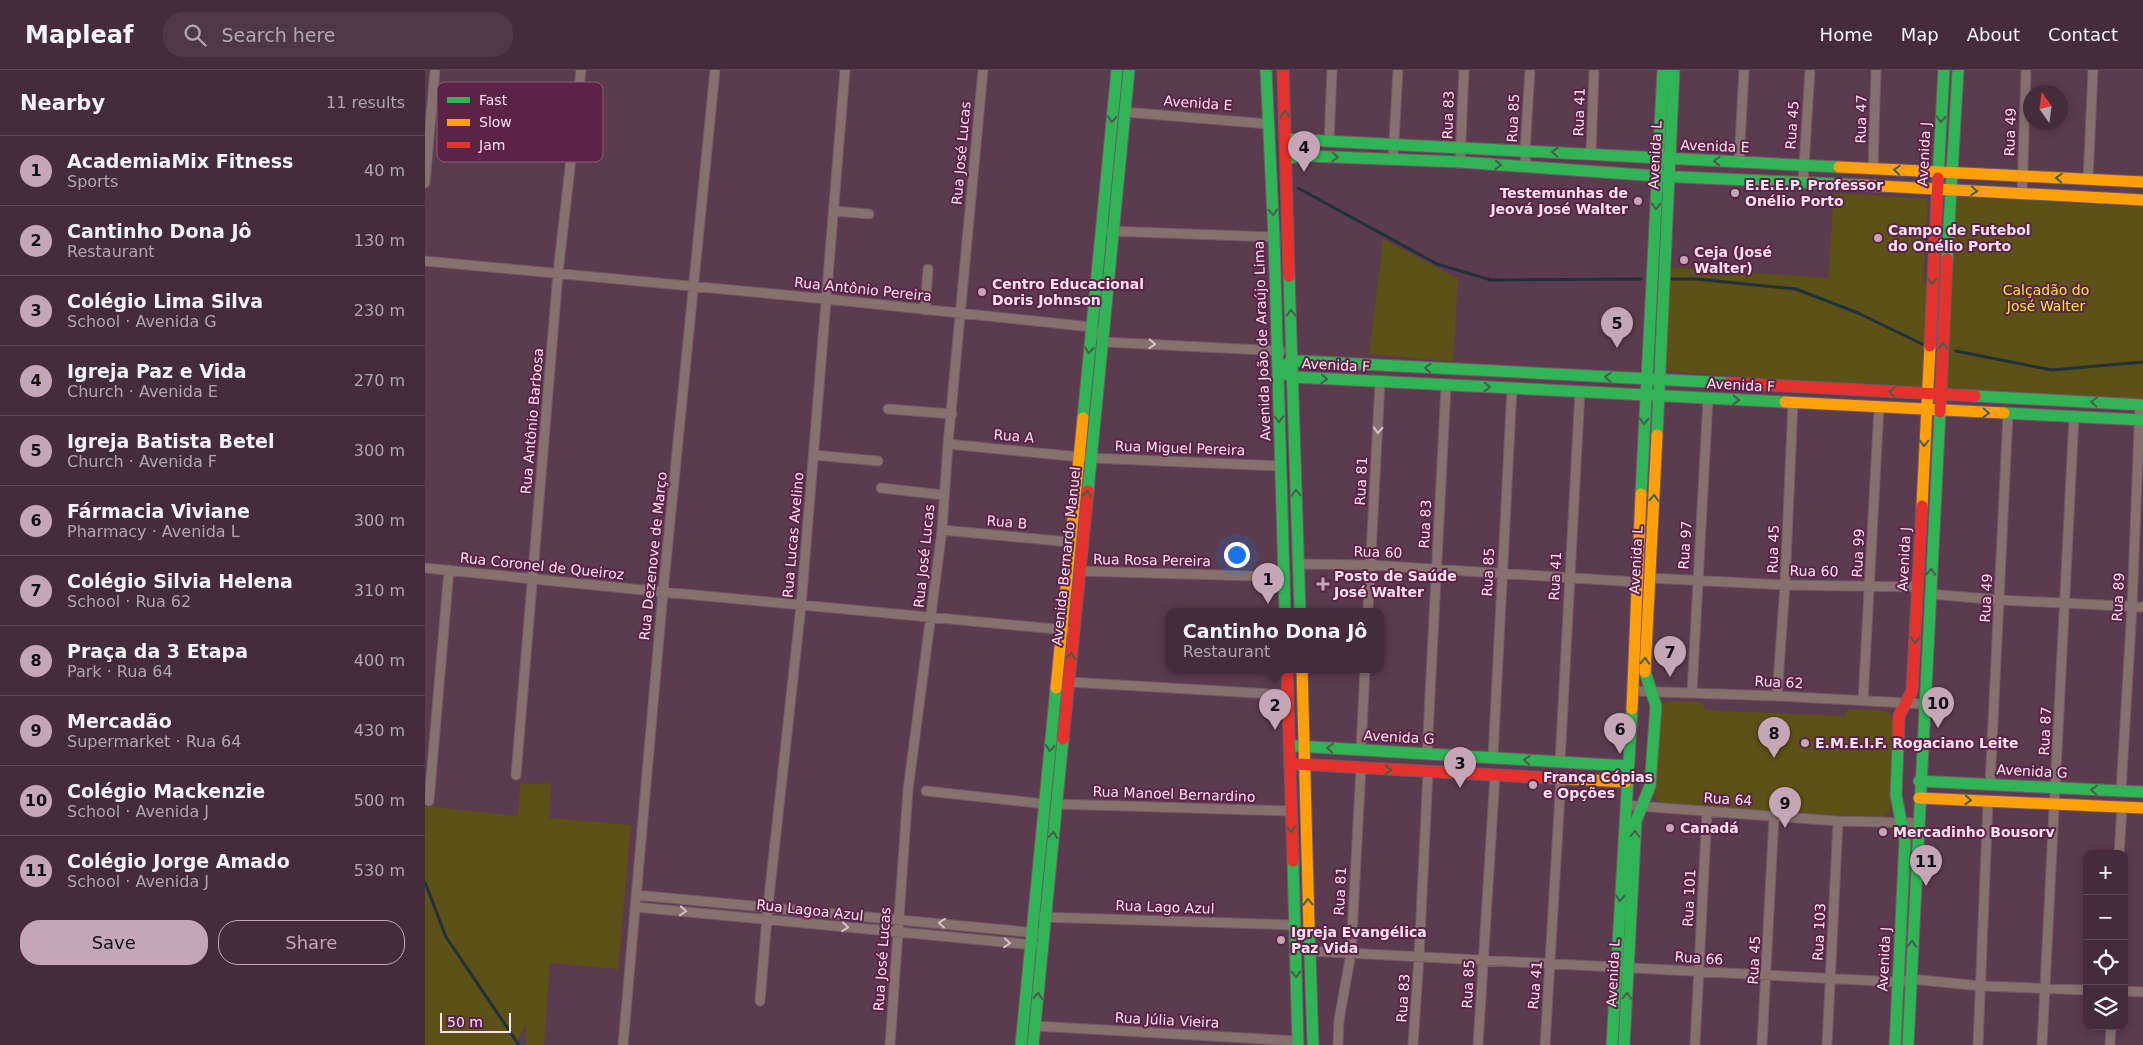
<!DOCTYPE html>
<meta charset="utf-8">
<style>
:root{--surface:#442c3a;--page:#4e3845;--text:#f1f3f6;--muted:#afa7af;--line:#5c4854;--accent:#c4a6b7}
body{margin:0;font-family:"DejaVu Sans",sans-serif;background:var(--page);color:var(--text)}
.controls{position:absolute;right:15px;bottom:15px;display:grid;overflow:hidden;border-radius:10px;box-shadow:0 2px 8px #0003}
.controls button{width:45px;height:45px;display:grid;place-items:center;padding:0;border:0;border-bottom:1px solid var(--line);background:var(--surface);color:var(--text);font:25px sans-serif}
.compass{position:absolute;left:1598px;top:15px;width:45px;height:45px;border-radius:50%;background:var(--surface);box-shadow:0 2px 8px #0003;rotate:346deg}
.scale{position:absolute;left:15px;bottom:12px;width:71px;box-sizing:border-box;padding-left:5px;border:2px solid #fde0ef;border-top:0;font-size:14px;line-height:18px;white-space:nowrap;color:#fde0ef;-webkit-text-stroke:4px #5c2347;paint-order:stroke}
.you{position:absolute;left:811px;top:484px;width:18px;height:18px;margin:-12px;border:4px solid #fff;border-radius:50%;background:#1a73e8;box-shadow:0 0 0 8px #1a73e833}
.badge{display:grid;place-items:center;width:32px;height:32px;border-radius:50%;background:var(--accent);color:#111;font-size:16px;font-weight:700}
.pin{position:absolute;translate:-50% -41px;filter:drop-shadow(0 1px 2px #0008)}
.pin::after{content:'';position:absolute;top:26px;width:18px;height:15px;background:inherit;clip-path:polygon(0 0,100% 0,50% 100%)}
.popup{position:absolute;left:741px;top:538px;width:218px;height:65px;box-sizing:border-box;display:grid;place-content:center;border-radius:10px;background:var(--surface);filter:drop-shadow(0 1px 4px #0005);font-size:16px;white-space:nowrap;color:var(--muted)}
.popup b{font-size:19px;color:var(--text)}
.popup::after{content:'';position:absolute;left:50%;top:100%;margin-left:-10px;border:10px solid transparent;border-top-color:var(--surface)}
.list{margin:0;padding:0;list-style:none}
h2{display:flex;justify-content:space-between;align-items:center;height:65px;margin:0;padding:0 20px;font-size:21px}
h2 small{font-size:16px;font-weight:400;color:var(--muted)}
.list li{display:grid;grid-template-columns:32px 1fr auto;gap:15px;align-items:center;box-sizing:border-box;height:70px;padding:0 20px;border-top:1px solid var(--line)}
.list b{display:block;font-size:19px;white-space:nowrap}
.list p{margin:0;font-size:16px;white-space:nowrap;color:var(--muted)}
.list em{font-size:16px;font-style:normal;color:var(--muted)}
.actions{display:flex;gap:10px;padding:15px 20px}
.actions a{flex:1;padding:11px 0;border:1px solid var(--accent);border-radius:20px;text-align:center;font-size:18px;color:var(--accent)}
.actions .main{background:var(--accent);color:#111}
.icon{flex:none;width:28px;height:28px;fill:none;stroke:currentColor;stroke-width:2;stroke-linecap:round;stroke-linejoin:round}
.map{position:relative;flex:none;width:1718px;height:975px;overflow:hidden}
header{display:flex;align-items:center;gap:30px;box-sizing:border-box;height:70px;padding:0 25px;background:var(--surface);border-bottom:1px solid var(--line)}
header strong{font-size:24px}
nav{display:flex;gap:28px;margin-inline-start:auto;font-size:18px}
.search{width:350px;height:45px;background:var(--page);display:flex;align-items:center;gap:12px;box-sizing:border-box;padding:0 18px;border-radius:20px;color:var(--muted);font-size:19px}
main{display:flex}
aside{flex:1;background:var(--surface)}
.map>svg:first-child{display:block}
</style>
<header>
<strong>Mapleaf</strong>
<div class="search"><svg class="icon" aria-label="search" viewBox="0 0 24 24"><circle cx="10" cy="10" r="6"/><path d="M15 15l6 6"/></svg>Search here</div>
<nav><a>Home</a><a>Map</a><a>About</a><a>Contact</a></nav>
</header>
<main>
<aside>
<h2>Nearby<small>11 results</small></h2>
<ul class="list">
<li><span class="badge">1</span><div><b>AcademiaMix Fitness</b><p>Sports</p></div><em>40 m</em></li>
<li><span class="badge">2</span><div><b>Cantinho Dona Jô</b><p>Restaurant</p></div><em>130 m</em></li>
<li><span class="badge">3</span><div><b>Colégio Lima Silva</b><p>School · Avenida G</p></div><em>230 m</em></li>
<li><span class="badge">4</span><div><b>Igreja Paz e Vida</b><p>Church · Avenida E</p></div><em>270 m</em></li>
<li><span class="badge">5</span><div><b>Igreja Batista Betel</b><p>Church · Avenida F</p></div><em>300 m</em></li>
<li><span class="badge">6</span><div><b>Fármacia Viviane</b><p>Pharmacy · Avenida L</p></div><em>300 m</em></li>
<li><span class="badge">7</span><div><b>Colégio Silvia Helena</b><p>School · Rua 62</p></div><em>310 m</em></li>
<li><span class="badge">8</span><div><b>Praça da 3 Etapa</b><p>Park · Rua 64</p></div><em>400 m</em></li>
<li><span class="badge">9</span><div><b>Mercadão</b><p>Supermarket · Rua 64</p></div><em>430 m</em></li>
<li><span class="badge">10</span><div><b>Colégio Mackenzie</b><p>School · Avenida J</p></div><em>500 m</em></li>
<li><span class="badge">11</span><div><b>Colégio Jorge Amado</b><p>School · Avenida J</p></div><em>530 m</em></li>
</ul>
<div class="actions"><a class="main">Save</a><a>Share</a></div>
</aside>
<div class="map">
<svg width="1718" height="975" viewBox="0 0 1718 975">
<rect width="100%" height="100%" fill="#5b3b4e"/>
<path fill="#5c5116" d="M1409,123L1503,129L1498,213L1502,214L1498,321L1240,301L1245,197L1403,208Z
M1529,126L1718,137V331L1519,320Z
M958,169L1033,209L1028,292L944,284Z
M1241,631L1276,632L1281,640L1419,646L1425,639L1462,641L1468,649L1465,741L1458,748L1236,734L1229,727L1234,638Z
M126,713L124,748L206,755L193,899L125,893L119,975H101V953L91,975H0V736L93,746L95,714Z"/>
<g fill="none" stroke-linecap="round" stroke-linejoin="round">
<path stroke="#20313a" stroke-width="3" d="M873,118L1012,194L1066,210L1216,209
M1246,209H1271L1371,219L1433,243L1499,275
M1531,281L1627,300L1718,292
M0,812L21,867L94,975"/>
<g stroke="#725867" stroke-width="11">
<path id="street" d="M699,42L844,54
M904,72L907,0
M1166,84L1169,0
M968,89L973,0
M1035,92L1039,0
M1314,92L1319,0
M1101,97L1100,81L1105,0
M1448,98L1451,0
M1663,110L1668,0
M1378,112L1385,0
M0,113L10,0
M1597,124L1601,0
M409,141L444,144
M684,161L849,167
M0,191L402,229L667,257L679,272L856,281
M500,240L503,199
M463,339L527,344
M523,374L665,388L856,396
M389,385L453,391
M456,418L519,425
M517,460L645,472
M874,494L946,495L1211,512
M0,498L238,522L641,560
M654,501L860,507
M1225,508L1360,515L1493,517
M1505,524L1575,530L1718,537
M943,541L955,312
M644,612L862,625
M1208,621L1352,626L1499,634
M1267,622L1283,329
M1352,626L1360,515L1368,333
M1438,631L1454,337
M936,680L940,599
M1002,683L1021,316
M1068,687L1087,318
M1135,692L1155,321
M91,705L133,203L156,0
M1565,714L1583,344
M501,721L620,734
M1696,721L1707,537L1715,335
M4,731L24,500
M631,734L866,741
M1200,735L1413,751L1493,753
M1694,784L1697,738
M211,825L613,863
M210,837L610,875
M615,847L869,855
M885,881L1473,912L1486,909L1556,916L1662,920
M1699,921L1718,922
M335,931L343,836L376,536L420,0
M610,956L873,971
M198,975L238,522L290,0
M465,975L483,720L517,460L523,374L558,0
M913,975L914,950L926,883L936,698
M988,975L994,887L1003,702
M1053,975L1070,705
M1120,975L1136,708
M1270,975L1282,742
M1337,975L1349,746
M1402,975L1413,751
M1553,975L1563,732
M1617,975L1649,347
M1685,975L1686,956"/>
</g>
<g stroke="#725867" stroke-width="13">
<path id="fast" d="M841,0L849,167L860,541
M861,69L1414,97
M862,88L883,86L1035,92L1232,106L1436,115
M1513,108L1519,0
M1522,189L1533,0
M864,206L875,541
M859,296L867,291H875L1304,313
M859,303L867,307L1360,332
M1550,326L1718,335
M1579,343L1718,350
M658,348L692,0
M1232,365L1249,0
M663,421L704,0
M1216,424L1238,0
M871,676L1203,696
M1494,711L1718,722
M868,791L873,975
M884,855L888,975
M596,975L631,618
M608,975L638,669
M1187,975L1207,639
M1199,975L1211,751L1225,716L1231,636L1220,602
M1470,975L1480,771L1471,725L1473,675
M1483,975L1515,342"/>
</g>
<g stroke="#725867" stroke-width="13">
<path id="slow" d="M1414,97L1718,112
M1436,115L1718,130
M1360,332L1579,343
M1497,436L1505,276
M877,599L884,855
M1220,602L1232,365
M631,618L658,348
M1207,639L1216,424
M1126,708L1201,712
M1494,728L1718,738"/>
</g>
<g stroke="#725867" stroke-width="13">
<path id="jam" d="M858,0L864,206
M1505,276L1513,108
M1304,313L1550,326
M1515,342L1522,189
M862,599L868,791
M638,669L663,421
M1473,675L1474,646L1487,621L1497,436
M871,694L1126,708"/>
</g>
<use href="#street" stroke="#86716e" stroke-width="9"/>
<use href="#fast" stroke="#30b455" stroke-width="11"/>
<use href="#slow" stroke="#ff9f0a" stroke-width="11"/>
<use href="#jam" stroke="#e5322d" stroke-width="11"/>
</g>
<defs><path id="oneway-chevron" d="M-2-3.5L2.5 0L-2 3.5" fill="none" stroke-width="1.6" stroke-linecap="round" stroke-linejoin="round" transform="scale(1.25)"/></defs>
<g stroke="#4a5d4d">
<use href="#oneway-chevron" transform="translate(860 44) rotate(-92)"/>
<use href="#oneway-chevron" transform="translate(687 49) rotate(95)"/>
<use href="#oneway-chevron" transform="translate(1516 49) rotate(94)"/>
<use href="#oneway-chevron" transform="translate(1130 82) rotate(-177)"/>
<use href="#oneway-chevron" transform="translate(910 87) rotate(2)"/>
<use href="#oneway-chevron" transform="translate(1292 91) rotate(-178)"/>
<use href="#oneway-chevron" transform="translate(1073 95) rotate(4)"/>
<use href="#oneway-chevron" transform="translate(1472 100) rotate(-177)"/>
<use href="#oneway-chevron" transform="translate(1634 108) rotate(-177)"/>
<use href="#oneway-chevron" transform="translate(1549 121) rotate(4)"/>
<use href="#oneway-chevron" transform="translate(1231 136) rotate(93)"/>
<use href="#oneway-chevron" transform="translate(848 142) rotate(87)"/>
<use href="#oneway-chevron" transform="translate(1507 211) rotate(93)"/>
<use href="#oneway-chevron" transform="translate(866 243) rotate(-91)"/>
<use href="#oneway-chevron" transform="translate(1518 276) rotate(-88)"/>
<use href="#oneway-chevron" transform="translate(664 280) rotate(96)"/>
<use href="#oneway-chevron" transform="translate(1003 298) rotate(-177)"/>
<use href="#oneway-chevron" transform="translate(1183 307) rotate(-177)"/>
<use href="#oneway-chevron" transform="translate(899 309) rotate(3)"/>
<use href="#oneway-chevron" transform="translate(1062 317) rotate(2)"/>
<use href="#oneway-chevron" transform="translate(1467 322) rotate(-177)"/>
<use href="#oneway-chevron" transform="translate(1311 330) rotate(3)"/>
<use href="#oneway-chevron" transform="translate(1669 332) rotate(-177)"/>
<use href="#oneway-chevron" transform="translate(1561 343) rotate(3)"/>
<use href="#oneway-chevron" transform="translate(854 349) rotate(88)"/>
<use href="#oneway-chevron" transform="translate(1219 351) rotate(93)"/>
<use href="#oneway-chevron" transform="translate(1499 373) rotate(92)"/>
<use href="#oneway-chevron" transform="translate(871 423) rotate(-92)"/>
<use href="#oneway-chevron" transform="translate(662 424) rotate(-84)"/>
<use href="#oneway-chevron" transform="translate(1229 428) rotate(-87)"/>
<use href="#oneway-chevron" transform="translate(1506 502) rotate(-87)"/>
<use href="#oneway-chevron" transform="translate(1490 570) rotate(93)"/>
<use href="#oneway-chevron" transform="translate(646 586) rotate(-85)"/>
<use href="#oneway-chevron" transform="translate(1220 591) rotate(-87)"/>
<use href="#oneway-chevron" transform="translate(625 678) rotate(95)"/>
<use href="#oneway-chevron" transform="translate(905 678) rotate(-176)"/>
<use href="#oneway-chevron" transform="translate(1102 690) rotate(-175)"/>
<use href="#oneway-chevron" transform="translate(963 700) rotate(4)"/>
<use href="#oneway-chevron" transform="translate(1669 720) rotate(-177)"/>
<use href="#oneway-chevron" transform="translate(1543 730) rotate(3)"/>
<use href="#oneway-chevron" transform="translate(866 759) rotate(88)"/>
<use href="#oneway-chevron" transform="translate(1210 764) rotate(-87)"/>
<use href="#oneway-chevron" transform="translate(628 765) rotate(-84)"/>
<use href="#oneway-chevron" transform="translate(1195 828) rotate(93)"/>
<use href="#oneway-chevron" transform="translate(883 832) rotate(-92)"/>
<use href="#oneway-chevron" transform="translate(1487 874) rotate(-87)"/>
<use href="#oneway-chevron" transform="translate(871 904) rotate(88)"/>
<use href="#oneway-chevron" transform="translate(613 926) rotate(-85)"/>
<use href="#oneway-chevron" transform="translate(1202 926) rotate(-87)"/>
</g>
<g stroke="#d9bfc8">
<use href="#oneway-chevron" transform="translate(727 274) rotate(3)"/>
<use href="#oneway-chevron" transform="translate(953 360) rotate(93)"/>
<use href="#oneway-chevron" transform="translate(258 841) rotate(5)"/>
<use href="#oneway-chevron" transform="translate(517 853) rotate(-174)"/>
<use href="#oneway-chevron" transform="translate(420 857) rotate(6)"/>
<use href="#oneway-chevron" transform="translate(582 873) rotate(5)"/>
</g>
<g fill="#c4a6b7" stroke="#5c2347" stroke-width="2">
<circle cx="1310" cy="123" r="5"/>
<circle cx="1213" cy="131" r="5"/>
<circle cx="1453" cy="168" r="5"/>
<circle cx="1259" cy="190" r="5"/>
<circle cx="557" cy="222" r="5"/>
<path d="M895.5 506.5h5v5h5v5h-5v5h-5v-5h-5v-5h5z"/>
<circle cx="1380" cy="673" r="5"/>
<circle cx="1108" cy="715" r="5"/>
<circle cx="1245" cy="758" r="5"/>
<circle cx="1458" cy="762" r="5"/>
<circle cx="856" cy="870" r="5"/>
</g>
<g text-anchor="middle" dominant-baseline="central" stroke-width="4" stroke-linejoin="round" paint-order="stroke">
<g font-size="14" fill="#fde0ef" stroke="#5c2347">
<text transform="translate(773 33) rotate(4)">Avenida E</text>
<text transform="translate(1154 42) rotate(-88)">Rua 41</text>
<text transform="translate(1023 45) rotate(-88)">Rua 83</text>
<text transform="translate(1088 48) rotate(-87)">Rua 85</text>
<text transform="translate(1436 49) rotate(-89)">Rua 47</text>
<text transform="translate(1367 55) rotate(-86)">Rua 45</text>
<text transform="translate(1585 62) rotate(-88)">Rua 49</text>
<text transform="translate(1290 76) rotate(2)">Avenida E</text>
<text transform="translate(536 83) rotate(-85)">Rua José Lucas</text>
<text transform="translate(1499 84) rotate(-87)">Avenida J</text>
<text transform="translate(1230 85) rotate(-87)">Avenida L</text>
<text transform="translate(438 219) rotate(6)">Rua Antônio Pereira</text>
<text transform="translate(837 271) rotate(-92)">Avenida João de Araújo Lima</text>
<text transform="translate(911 295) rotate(3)">Avenida F</text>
<text transform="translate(1316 315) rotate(3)">Avenida F</text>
<text transform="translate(107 351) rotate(-85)">Rua Antônio Barbosa</text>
<text transform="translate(589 366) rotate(5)">Rua A</text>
<text transform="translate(755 378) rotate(2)">Rua Miguel Pereira</text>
<text transform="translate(936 411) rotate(-87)">Rua 81</text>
<text transform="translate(582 452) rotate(5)">Rua B</text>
<text transform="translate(1000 454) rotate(-87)">Rua 83</text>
<text transform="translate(368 465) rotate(-85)">Rua Lucas Avelino</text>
<text transform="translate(1260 475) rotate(-86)">Rua 97</text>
<text transform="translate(1348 479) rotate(-88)">Rua 45</text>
<text transform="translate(953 482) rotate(2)">Rua 60</text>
<text transform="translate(1433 483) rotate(-87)">Rua 99</text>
<text transform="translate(228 486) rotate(-84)">Rua Dezenove de Março</text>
<text transform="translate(499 486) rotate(-84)">Rua José Lucas</text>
<text transform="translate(641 486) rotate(-84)">Avenida Bernardo Manuel</text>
<text transform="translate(1479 489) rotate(-87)">Avenida J</text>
<text transform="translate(727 490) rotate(1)">Rua Rosa Pereira</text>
<text transform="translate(1211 490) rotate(-87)">Avenida L</text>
<text transform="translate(117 496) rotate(6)">Rua Coronel de Queiroz</text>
<text transform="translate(1389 501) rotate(1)">Rua 60</text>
<text transform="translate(1063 502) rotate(-87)">Rua 85</text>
<text transform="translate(1130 506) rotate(-87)">Rua 41</text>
<text transform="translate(1693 527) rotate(-87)">Rua 89</text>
<text transform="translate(1561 528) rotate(-87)">Rua 49</text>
<text transform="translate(1354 612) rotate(3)">Rua 62</text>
<text transform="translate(1620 661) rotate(-87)">Rua 87</text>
<text transform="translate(974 667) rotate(3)">Avenida G</text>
<text transform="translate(1607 701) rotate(3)">Avenida G</text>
<text transform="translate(749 724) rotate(2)">Rua Manoel Bernardino</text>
<text transform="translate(1303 729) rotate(4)">Rua 64</text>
<text transform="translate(915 821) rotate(-87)">Rua 81</text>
<text transform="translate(1264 828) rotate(-87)">Rua 101</text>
<text transform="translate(740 837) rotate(2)">Rua Lago Azul</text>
<text transform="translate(385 840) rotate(6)">Rua Lagoa Azul</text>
<text transform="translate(1394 862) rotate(-87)">Rua 103</text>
<text transform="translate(1274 888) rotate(4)">Rua 66</text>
<text transform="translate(457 889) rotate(-86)">Rua José Lucas</text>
<text transform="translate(1459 889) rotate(-87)">Avenida J</text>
<text transform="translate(1329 890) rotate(-87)">Rua 45</text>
<text transform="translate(1188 903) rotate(-87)">Avenida L</text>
<text transform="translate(1043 914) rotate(-87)">Rua 85</text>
<text transform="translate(1110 915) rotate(-85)">Rua 41</text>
<text transform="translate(978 928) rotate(-86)">Rua 83</text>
<text transform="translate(742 950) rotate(3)">Rua Júlia Vieira</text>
</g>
<g font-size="14" font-weight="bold" fill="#fde0ef" stroke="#5c2347" text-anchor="start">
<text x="1320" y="115">E.E.E.P. Professor<tspan x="1320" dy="16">Onélio Porto</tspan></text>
<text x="1203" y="123" text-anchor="end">Testemunhas de<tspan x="1203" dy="16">Jeová José Walter</tspan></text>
<text x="1463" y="160">Campo de Futebol<tspan x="1463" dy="16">do Onélio Porto</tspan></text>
<text x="1269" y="182">Ceja (José<tspan x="1269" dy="16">Walter)</tspan></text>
<text x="567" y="214">Centro Educacional<tspan x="567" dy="16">Doris Johnson</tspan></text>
<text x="909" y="506">Posto de Saúde<tspan x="909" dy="16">José Walter</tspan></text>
<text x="1390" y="673">E.M.E.I.F. Rogaciano Leite</text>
<text x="1118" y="707">França Cópias<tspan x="1118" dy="16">e Opções</tspan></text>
<text x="1255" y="758">Canadá</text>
<text x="1468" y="762">Mercadinho Bousorv</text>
<text x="866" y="862">Igreja Evangélica<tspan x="866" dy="16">Paz Vida</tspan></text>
</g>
<g font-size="14" fill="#f9e921" stroke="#5c2347">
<text x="1621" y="220">Calçadão do<tspan x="1621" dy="16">José Walter</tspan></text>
</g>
</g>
<rect x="12" y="12" width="166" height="80" rx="8" fill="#5c2347" stroke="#8c5c79" stroke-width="1"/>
<rect x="22" y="27" width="23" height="6" fill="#30b455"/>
<rect x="22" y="49" width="23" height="7" fill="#ff9f0a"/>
<rect x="22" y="72" width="23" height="6" fill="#e5322d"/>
<g font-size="14" fill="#fde0ef">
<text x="54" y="35">Fast</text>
<text x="54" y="57">Slow</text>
<text x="54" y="80">Jam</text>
</g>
</svg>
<div class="controls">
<button>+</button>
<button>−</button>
<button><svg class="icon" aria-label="locate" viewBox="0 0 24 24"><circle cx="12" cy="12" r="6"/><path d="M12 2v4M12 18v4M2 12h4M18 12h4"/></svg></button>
<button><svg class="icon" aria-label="layers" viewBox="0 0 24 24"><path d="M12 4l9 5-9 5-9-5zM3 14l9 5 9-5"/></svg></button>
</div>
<svg class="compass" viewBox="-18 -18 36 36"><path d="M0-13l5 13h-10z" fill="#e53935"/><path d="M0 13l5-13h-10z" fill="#afa7af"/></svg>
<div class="scale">50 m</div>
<div class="you"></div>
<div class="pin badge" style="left:843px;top:534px">1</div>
<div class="pin badge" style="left:850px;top:660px">2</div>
<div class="popup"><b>Cantinho Dona Jô</b>Restaurant</div>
<div class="pin badge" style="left:1035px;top:718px">3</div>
<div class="pin badge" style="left:879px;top:102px">4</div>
<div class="pin badge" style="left:1192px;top:278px">5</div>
<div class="pin badge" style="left:1195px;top:684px">6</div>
<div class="pin badge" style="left:1245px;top:607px">7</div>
<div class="pin badge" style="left:1349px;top:688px">8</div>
<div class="pin badge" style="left:1360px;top:758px">9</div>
<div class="pin badge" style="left:1513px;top:658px">10</div>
<div class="pin badge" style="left:1501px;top:816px">11</div>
</div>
</main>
